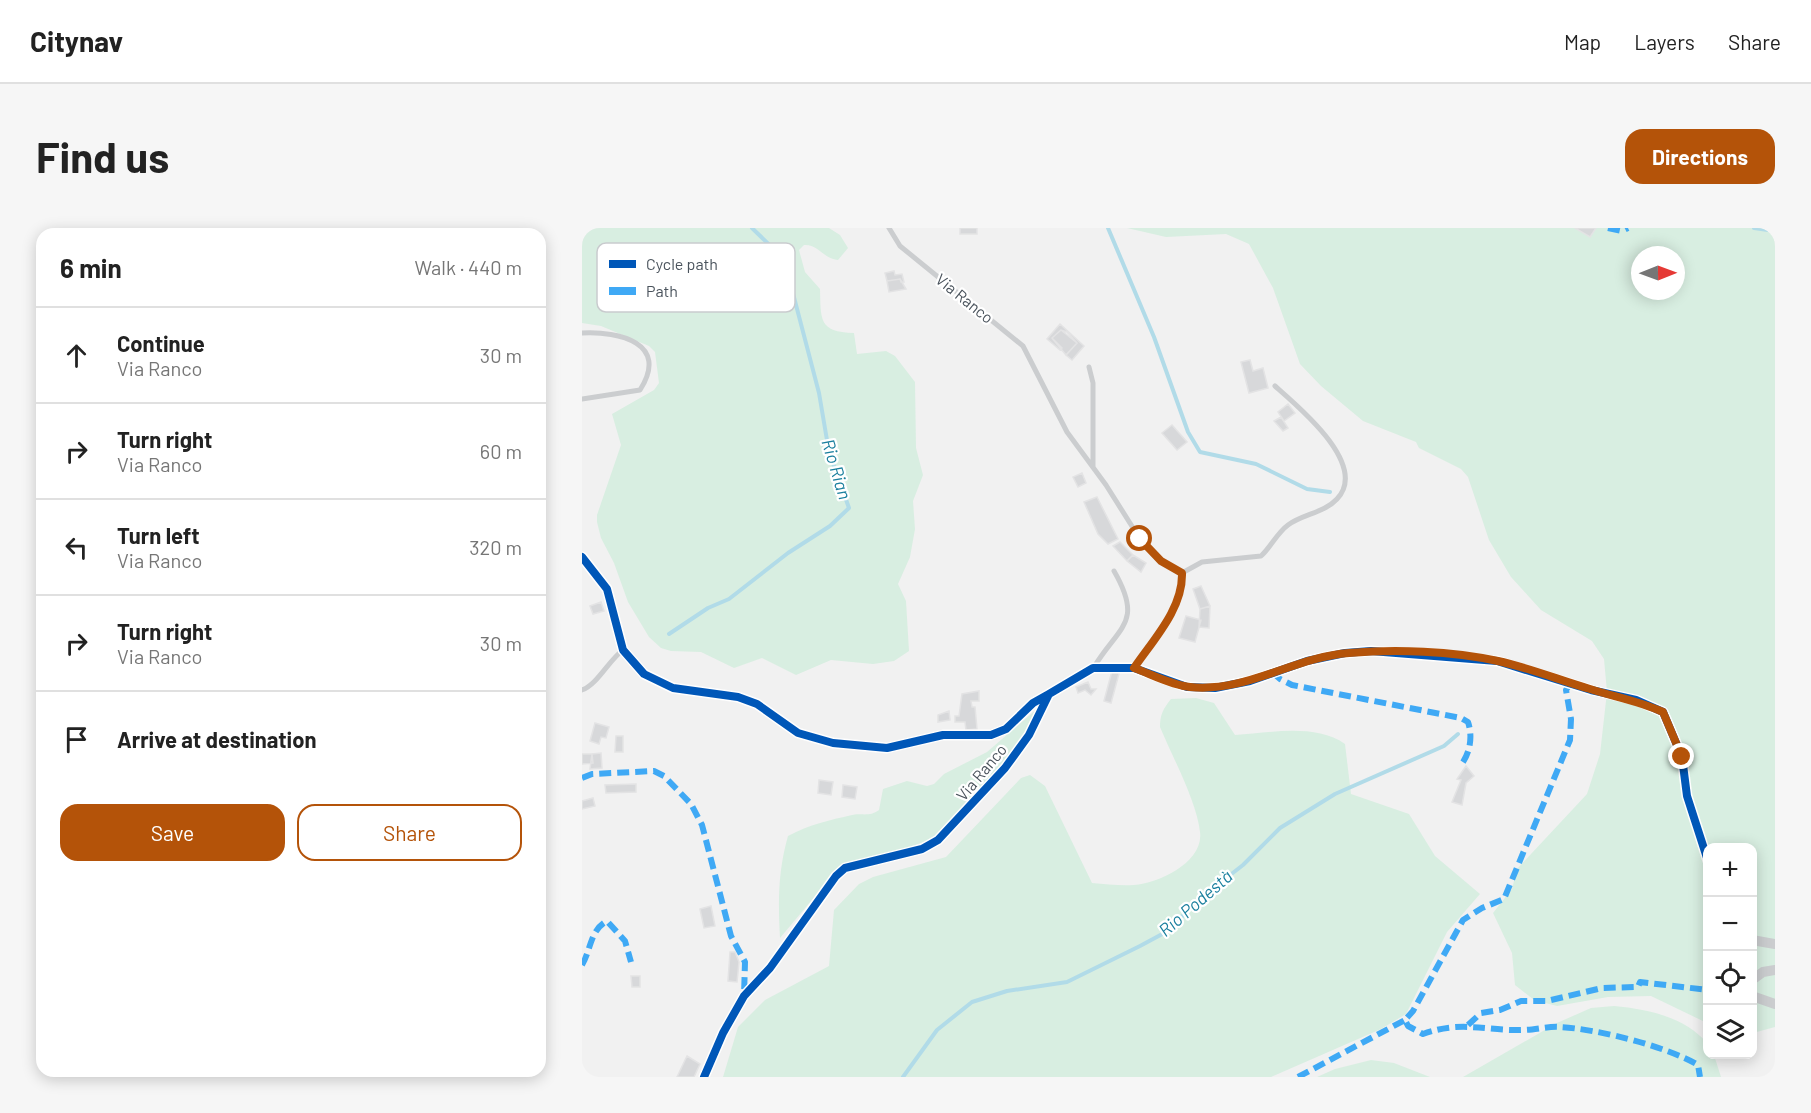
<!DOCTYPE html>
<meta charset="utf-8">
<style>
:root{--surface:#fff;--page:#f6f6f6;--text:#222;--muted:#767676;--line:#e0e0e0;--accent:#b45309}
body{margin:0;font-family:Barlow,sans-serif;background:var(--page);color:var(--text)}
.controls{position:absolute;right:18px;bottom:18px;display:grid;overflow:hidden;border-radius:12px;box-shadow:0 3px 15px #0003}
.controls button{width:54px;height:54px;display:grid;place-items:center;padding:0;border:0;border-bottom:2px solid var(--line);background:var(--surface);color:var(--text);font:30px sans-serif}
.compass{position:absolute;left:1049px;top:18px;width:54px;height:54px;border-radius:50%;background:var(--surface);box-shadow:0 3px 15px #0003;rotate:89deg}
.stop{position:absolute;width:18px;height:18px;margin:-14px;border:4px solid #b45309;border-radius:50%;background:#fff}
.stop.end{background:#b45309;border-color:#fff;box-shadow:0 2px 6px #0008}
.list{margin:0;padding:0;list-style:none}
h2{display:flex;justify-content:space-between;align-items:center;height:78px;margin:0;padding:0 24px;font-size:26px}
h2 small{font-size:20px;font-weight:400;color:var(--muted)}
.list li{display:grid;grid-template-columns:39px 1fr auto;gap:18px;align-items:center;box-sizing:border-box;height:96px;padding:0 24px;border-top:2px solid var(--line)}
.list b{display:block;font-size:22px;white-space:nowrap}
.list p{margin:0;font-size:20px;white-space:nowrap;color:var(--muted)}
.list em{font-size:20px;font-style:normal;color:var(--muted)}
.actions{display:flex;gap:12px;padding:18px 24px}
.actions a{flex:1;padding:14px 0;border:2px solid var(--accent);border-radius:18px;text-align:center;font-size:21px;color:var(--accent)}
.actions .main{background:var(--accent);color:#fff}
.icon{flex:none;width:33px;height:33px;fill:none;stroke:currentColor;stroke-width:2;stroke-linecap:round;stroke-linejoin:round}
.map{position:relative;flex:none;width:1193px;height:849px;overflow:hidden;border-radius:18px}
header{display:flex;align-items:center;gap:36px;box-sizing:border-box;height:84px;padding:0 30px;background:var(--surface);border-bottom:2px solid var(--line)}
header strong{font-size:28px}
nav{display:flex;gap:33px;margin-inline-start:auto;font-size:21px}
.intro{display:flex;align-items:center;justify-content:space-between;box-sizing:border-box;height:144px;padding:0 36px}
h1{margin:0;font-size:42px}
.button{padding:15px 27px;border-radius:18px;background:var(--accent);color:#fff;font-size:21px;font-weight:700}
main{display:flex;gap:36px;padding:0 36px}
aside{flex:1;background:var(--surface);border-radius:18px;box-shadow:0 3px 15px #0003}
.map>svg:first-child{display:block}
</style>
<header>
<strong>Citynav</strong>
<nav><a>Map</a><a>Layers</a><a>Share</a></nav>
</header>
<div class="intro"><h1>Find us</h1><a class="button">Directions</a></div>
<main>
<aside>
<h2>6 min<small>Walk · 440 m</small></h2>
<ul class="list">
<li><svg class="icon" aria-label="ahead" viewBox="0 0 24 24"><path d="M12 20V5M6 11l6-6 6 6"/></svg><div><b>Continue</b><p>Via Ranco</p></div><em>30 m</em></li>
<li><svg class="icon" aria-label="right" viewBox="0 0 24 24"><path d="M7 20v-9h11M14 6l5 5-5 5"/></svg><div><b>Turn right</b><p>Via Ranco</p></div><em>60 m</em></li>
<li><svg class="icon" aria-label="left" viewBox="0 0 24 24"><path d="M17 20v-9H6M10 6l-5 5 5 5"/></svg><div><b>Turn left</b><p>Via Ranco</p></div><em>320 m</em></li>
<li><svg class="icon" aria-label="right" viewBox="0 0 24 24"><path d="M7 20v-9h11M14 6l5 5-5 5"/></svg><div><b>Turn right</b><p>Via Ranco</p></div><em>30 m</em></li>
<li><svg class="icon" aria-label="arrive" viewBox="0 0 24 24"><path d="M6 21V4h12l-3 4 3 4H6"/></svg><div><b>Arrive at destination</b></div></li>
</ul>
<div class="actions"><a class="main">Save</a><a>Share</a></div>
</aside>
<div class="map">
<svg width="1193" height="849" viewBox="0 0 1193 849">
<rect width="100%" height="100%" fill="#f1f1f1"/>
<path fill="#d8eee1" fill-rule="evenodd" d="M0,0H247L258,7L266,20L256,32C242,31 236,16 222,17L217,22L223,44L238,61C239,91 236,104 272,105L275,126L304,123L313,128L333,154L334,220L341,247L331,273L333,301L328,329L316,356L324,373L327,423L312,433L291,436L249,432L214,447L180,430L152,440L119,424L89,423L79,420L67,409L46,374L32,335L19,310L15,294V287L39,217L30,186L72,162L77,155L73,124L67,118L19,98L0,95Z
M545,0H1193V799L1171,805L1170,620H1126L1125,795L1069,768L1026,769L975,778L952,772L933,757L930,725L911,685L930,661L935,641L1005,566L1018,526L1025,464L1022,431L1010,413L959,382L929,349L907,312L886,249L879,241L837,220L834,214L781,193L739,158L718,136L691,60L667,16L644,6L584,9ZM1058,27H1094V63H1058Z
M614,470L632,475L653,507C687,505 733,495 763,516L769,566L827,586L853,628L898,666L865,704L824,786L799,801L689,849H141L156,799L183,772L247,738L252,682L277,656L291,649L364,629L439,550L448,547L463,558L510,655C524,656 538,658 552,657C577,655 622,634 618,604C615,574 590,528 578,499C578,487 581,481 589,471Z
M455,481L458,483L413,548L352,610L250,648L198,710C196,673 196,643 206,608C226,597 248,592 270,587C281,585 288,589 297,582L301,561L325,553L345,558L352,556L362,546L405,524Z
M1032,778C1065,781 1103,789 1125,815L1126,826L1132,827L1139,849H881L975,795L1009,780Z
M789,832L812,835L848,849H735L753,841Z"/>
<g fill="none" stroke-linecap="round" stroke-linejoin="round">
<path stroke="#b1dbe8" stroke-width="4" d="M526,0L572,109L606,204L618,224L674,236L725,261L748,264
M1172,0L1193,3
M87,406L126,380L147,371L206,325L248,298L267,280L247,224L237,165L202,31L170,0
M321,849L355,802L390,774L425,763L485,754L558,718L584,704L620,669L661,637L698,600L753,566L862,518L876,506"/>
</g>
<path fill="#d7d8da" stroke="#e3e3e4" stroke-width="1.5" d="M378,0H395V6H378Z
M993,0H1014L1008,9Z
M312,43L313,47L320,46L322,54H319L318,51L305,53L303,45Z
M318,51L324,61L307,64L305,53Z
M478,96L502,118L490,132L484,127L495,115L485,104L479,102L470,110L480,120L478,122L465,111Z
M479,102L495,115L484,127L470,110Z
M668,132L671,143L681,140L686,160L667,165L659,134Z
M706,176L713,185L702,193L696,184Z
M699,189L706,200L701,203L692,193Z
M590,197L605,214L595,222L580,205Z
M500,245L504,255L496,259L491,249Z
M515,269L536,311L526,316L516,306L502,274Z
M538,314L551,327L545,333L531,318Z
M551,327L564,335L559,344L545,333Z
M619,358L628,378L618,381L611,361Z
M19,374L22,383L11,386L8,378Z
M628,378L627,400L617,399L618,381Z
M604,388L619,392L613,414L597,410Z
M538,442L529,475L522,473L530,443Z
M506,454L509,461H514L509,467L503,462L496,465L494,459Z
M397,463V473H389L390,479H393L395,501L384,502L383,494H373V488H377L380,466Z
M367,483L368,492L356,494V487Z
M13,495L27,499L24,510L19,509L17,516L8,513Z
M34,508H41V524H33Z
M19,525L20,540L8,541L10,526Z
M0,526H10L11,535L0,536Z
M884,538L892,548L884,555L880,577L870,574L879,552L875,551Z
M237,552L251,554L249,567L236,565Z
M54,556V564L24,565L23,557Z
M261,557L275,559L273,571L260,569Z
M11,570L13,578L0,581V573Z
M129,678L133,698L122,700L118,681Z
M148,724H153L157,734L155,754L146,753Z
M49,748H58V759H50Z
M105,828L118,836L112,849H95Z"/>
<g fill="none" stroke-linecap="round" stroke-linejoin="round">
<path stroke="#cbcdcf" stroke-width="5" d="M307,0L318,18L441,118L485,204L524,257L558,311L578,334L600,345C602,379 570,413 552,440
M0,105C37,103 88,115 58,162L0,171
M507,139L511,155V239
M600,345L620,334L679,328C689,319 695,305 706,297C721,286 742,285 755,271C787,237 718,180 693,158
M512,439C537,398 562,395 532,343
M0,462C15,457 27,432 41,422"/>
<path stroke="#cbcdcf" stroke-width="10" d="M0,329L25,361L41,422L62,446L91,460L156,469L175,476L216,505L251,515L305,520L361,507H409L424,501L451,475L467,466
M1170,712L1193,716
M1170,752L1181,744L1193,742
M1170,768L1193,776
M122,849L141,805L162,768L188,740L254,648L263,640L340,621L356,612L423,540L447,507L467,466L511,440H552L605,459L633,460L668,453L725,433L763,425L789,423L915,433L1009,462L1054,472L1081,484L1100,529L1105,568L1126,633"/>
<path stroke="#3fa9f5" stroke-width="6" stroke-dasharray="12 6" stroke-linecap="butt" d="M1026,0L1040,3L1046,0
M690,444L698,451L710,457L879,490L886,494C891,509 888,525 879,537
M989,455L984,462L989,491L988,512L922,671L900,680L881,692L831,783L823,792L826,798L841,806C880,792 902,803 941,802C953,802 966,798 978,799C1015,801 1084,818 1116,837L1118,849
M0,550L10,546L72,543L82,548L109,576L120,597L149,708L163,734L162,768
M0,737C9,722 8,702 25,693L43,713L49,734
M886,797L899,785L918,782L939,773H965L1020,760L1056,759L1058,754L1126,762
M716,849L823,792"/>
<g stroke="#fff" stroke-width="11">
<path id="cycleway" d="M0,329L25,361L41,422L62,446L91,460L156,469L175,476L216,505L251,515L305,520L361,507H409L424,501L451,475L467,466
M122,849L141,805L162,768L188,740L254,648L263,640L340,621L356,612L423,540L447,507L467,466L511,440H552L605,459L633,460L668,453L725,433L763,425L789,423L915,433L1009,462L1054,472L1081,484L1100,529L1105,568L1126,633"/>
</g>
<use href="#cycleway" stroke="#0057b8" stroke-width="8"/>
</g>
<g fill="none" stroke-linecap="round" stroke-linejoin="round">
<path stroke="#b45309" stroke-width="8" d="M558,311L579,333L600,345C601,381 571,412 552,440C569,446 589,457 608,459C664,465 712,429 767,425C814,421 869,423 916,433C948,440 977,452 1008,461C1033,469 1057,473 1081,484L1100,529"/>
</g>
<g text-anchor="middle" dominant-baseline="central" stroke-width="4.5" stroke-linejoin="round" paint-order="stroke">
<g font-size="16" fill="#4a535c" stroke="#fff">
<text transform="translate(383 70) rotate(39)">Via Ranco</text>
<text transform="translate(399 544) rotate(-50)">Via Ranco</text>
</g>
<g font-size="18" font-style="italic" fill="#1a7f9e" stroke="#fff">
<text transform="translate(255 241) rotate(73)">Rio Rian</text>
<text transform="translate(613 675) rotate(-41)">Rio Podestà</text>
</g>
</g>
<rect x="15" y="15" width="198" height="69" rx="9" fill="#fff" stroke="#c9cbce" stroke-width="1.5"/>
<rect x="27" y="32" width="27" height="8" fill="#0057b8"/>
<rect x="27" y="59" width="27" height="8" fill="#3fa9f5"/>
<g font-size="16" fill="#4a535c">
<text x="64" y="42">Cycle path</text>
<text x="64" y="69">Path</text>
</g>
</svg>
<div class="controls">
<button>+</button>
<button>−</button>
<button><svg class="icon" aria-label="locate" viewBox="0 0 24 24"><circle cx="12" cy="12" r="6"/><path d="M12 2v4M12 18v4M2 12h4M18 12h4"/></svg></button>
<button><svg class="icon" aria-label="layers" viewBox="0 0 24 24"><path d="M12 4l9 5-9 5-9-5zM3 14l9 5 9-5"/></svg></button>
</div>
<svg class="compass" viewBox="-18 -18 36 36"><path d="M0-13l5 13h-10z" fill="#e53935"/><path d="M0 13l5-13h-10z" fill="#767676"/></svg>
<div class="stop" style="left:558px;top:311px"></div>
<div class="stop end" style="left:1100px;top:529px"></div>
</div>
</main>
